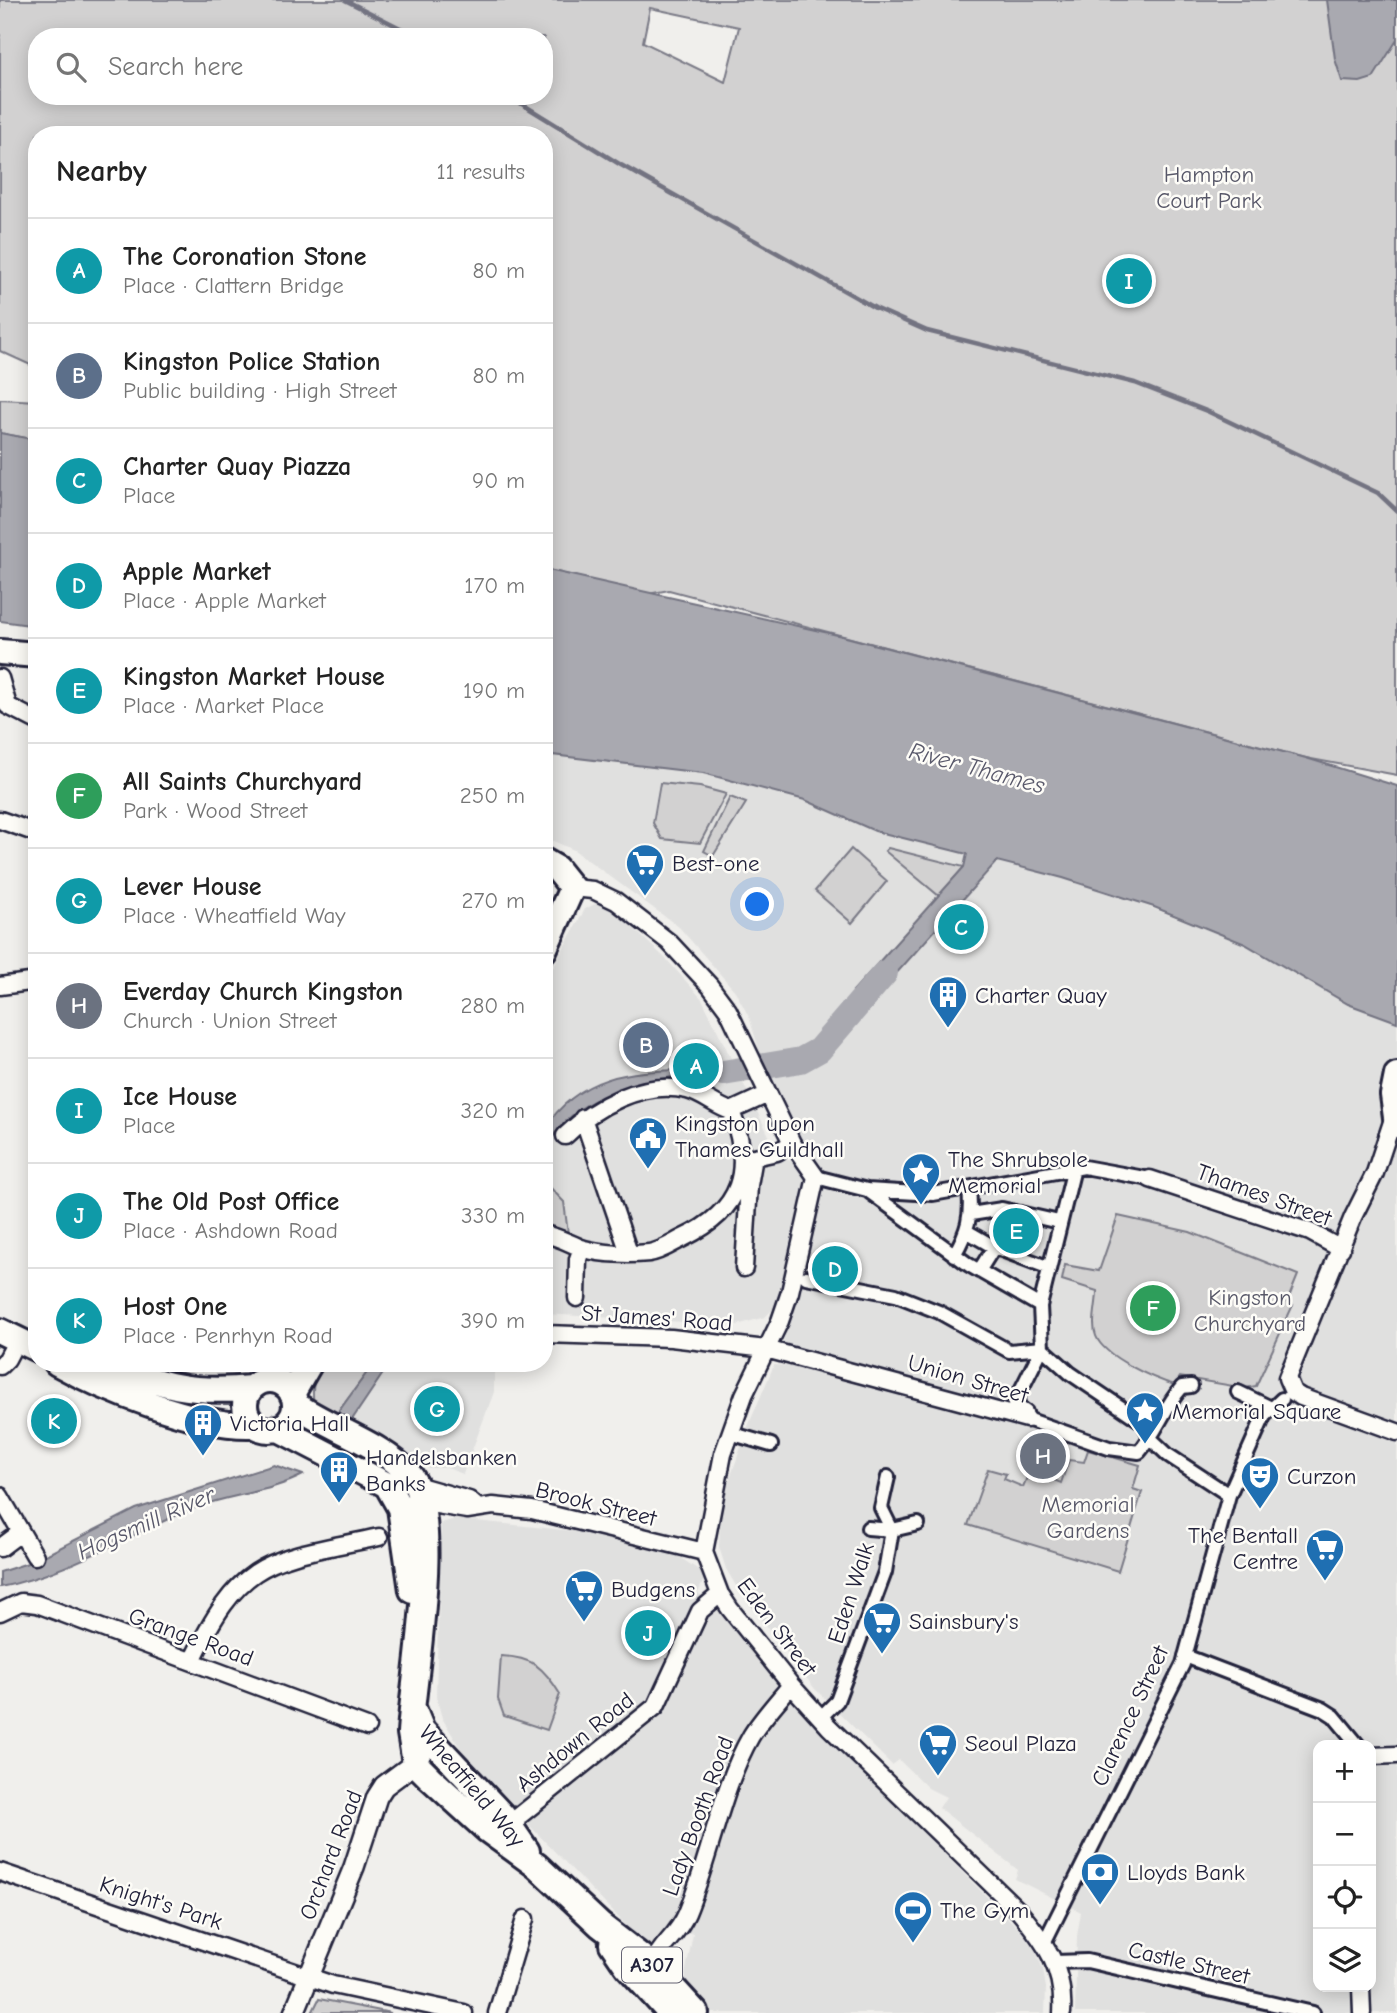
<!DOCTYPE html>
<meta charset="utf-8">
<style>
:root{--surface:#fff;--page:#f2f2f2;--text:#222;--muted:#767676;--line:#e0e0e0;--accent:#7c3aed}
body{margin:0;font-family:"Comic Neue",sans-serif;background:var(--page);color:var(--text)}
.controls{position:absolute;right:21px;bottom:21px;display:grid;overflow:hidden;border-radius:14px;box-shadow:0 4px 18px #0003}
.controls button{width:63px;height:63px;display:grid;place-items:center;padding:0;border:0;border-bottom:2px solid var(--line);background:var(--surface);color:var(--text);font:35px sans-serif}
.you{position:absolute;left:758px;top:905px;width:24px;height:24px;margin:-18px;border:5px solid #fff;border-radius:50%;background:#1a73e8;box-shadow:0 0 0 10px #1a73e833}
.badge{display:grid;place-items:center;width:46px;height:46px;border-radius:50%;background:var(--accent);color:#fff;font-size:23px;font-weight:700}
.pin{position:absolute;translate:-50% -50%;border:4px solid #fff;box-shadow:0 2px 7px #0006}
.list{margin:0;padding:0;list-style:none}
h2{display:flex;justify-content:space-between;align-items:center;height:91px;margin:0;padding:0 28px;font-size:30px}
h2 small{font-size:23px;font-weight:400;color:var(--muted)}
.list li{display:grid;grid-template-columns:46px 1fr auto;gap:21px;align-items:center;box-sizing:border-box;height:105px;padding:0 28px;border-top:2px solid var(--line)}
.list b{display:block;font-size:26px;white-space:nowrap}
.list p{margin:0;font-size:23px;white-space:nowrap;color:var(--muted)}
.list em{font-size:23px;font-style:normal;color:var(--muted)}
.icon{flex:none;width:38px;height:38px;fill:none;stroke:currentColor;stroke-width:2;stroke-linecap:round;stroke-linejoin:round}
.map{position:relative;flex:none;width:1397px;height:2013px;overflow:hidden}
.search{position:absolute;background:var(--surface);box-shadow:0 4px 18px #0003;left:28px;top:28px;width:525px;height:77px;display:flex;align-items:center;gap:18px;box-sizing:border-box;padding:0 24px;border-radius:28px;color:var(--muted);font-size:26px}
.panel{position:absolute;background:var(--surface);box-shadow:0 4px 18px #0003;left:28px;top:126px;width:525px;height:1246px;border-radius:28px}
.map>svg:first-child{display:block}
</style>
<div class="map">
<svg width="1397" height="2013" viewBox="0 0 1397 2013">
<rect width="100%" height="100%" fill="#f0efec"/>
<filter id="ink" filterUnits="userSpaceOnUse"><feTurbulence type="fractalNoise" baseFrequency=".0143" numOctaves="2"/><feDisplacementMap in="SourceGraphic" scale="14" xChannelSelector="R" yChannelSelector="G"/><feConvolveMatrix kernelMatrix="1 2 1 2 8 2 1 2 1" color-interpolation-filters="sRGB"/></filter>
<g filter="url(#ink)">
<path fill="#e0e0df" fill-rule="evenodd" d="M544,754L703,773L805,800L875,831L1054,875L1125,898L1245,944L1348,1004L1397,1022V2013H1075L1077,1936L1081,1912L1015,1879L1018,1870L939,1808L946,1797L928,1788L899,1760L892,1765L815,1689L738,1589L726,1569L719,1547L721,1504L749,1424L774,1365L795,1366L798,1351L783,1342L805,1276L807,1238L825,1184L824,1172L800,1140L770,1085L749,1017L735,991L679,927L574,850L544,837ZM1318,1745H1371V1987H1318Z
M599,902L617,913L667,960L702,999L779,1156L793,1162L806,1177L789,1265L777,1305L765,1317L737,1325L544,1314V984L585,909Z
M390,1363H494V1392L463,1474L447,1468H415L349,1424Z
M456,1519L595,1533L669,1550L706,1575L698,1593L720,1610L809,1719L1021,1931L1036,1952L1043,1969L1046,1988L1045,2013H711L689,1992L685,1975L693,1934L669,1926L662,1942L647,1947L470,1764L442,1718L436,1696L441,1523Z"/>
<path fill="#d2d1d1" stroke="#7a7a86" stroke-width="2" fill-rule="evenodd" d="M0,0H1397V775L1306,758L669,590L648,594L544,569V135H37V368L0,351ZM650,8L739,27L725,82L643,42ZM37,37H544V96H37Z
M0,399L37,401V440L0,433Z
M660,783L700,787L726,794L700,843L662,839L653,823Z
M730,797L746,803L713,856L704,851Z
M888,848L964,867L939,896L885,851Z
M851,849L887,881L852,923L815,891Z
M544,1181L564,1202L568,1234L544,1230Z
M1118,1216L1190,1232L1298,1275L1287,1302L1293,1305L1256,1386L1245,1388L1180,1377L1175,1385C1154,1379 1104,1357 1096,1336C1091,1323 1097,1305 1097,1291L1062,1280L1065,1265L1099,1271Z
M324,1363H374L336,1415L314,1404C311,1388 314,1376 324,1363Z
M1088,1450L1140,1465L1133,1489L1142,1492L1118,1571L968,1525L988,1469L1006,1474L1004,1479L1023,1487L1030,1470L1061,1483L1069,1460L1084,1462Z
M501,1656C533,1657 544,1668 560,1694L547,1730L504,1716L498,1699Z
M319,1999L391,2013H312Z"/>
<path fill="#a9a9b0" stroke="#737381" stroke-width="2" d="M1327,0H1397V40L1373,78L1360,82L1342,81L1335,59Z
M0,433L37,440V626L0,621Z
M544,569L842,636L1306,758L1397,786V1022L1348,1004L1245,944L1154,907L1063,878L997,861L868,1005L853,991L964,867L967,854L875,831L805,800L703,773L544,754Z
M842,1007L856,1020L821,1059L809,1067L776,1075L770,1062L809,1048Z
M729,1067L735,1079C716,1081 685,1073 671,1077C615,1091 577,1096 544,1149V1129C591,1058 658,1075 729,1067Z
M374,1363H390L349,1424L336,1415Z
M274,1465L303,1475C271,1492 234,1494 200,1506C132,1531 72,1573 0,1587V1572L34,1561L136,1509Z"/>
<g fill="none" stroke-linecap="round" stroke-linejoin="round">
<path stroke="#737381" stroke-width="4.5" d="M345,0L418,37
M509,96L621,165L875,308L927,331L1135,383L1209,412L1378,493L1397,511"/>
<path stroke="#a9a9b0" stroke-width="26" d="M723,1073L801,1060L819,1050L885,973"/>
<g stroke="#22223b" stroke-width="18">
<path id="pedestrian" d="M816,1177L867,1190L933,1194L1084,1167L1150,1179
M867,1190L969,1265L1040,1306L1042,1348L1070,1373L1144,1423L1151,1439L1168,1455L1229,1495
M971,1214L1002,1209L1059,1222
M968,1232L994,1247L1047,1267
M954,1255C968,1231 972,1216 969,1189
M979,1271L994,1247
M806,1277L896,1295L939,1312L1009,1351L1042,1348
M1040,1306L1074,1168
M1042,1348L1014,1404L1026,1412L1027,1419L1109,1448L1139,1452C1157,1432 1164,1407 1182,1387L1191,1386
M1238,1392L1271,1408
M730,1433L771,1445
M868,1528L892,1530L918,1524
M1185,1656L1323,1709L1334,1716L1358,1745
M821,1717L837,1701L885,1572L892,1530L881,1508L888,1477
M1045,1941L1183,1664L1229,1495L1264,1416L1282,1399
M1055,1962L1087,1961L1313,2013"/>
</g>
<g stroke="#22223b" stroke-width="21">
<path id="minor" d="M0,678L8,706L37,721
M0,820L37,833
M572,888L593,890L616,901L669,942L710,986L728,1010L792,1143L816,1177L790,1292L780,1321L744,1395L723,1454L704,1552L720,1594L730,1609L791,1685L829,1727L1018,1910C1045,1942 1065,1969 1062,2013
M0,986L37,981
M1394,1116L1375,1173L1353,1217L1287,1378L1293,1392L1301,1397L1397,1432
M583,1118L629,1253
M565,1136C595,1106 643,1080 687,1090C703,1094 715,1106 731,1111L768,1094
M1150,1179L1310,1232L1341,1249
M544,1234C560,1237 570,1244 584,1249C603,1254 629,1255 649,1253C660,1252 673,1243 683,1238C742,1210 754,1170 731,1111
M744,1268L749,1185L754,1157L777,1152L792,1143
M577,1298L578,1259L582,1248
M544,1334L671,1338L766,1349L1027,1419
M0,1366L7,1359L18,1338
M416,1485L469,1500L476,1506
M0,1496L35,1556
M413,1501L467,1510L493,1506L532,1510L704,1552
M0,1548L20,1533
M0,1612L21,1602L37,1604L367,1727
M192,1661C242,1554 272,1560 379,1537
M1371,1756L1397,1755
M512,1837L518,1817L656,1706L700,1611L720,1594
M0,1872L333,1985L464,2013
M652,1965C661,1943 677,1937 687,1913C710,1858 722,1786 751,1736C762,1718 778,1701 791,1685
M1361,1987L1362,2013
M497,2013L525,1919"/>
</g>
<g stroke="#22223b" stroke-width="24">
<path id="tertiary" d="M294,2013L354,1867L377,1797L384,1786L415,1763L422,1752"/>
</g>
<g stroke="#22223b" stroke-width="30">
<path id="primary" d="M0,652L37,655
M544,861L556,868L572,888L544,950
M1397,1075L1393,1095L1397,1125
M0,1331L37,1349
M57,1363C105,1390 197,1427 252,1425
M106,1363C162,1386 192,1394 251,1388
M245 1405a25 25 0 1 1 50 0a25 25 0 1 1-50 0Z
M292,1394L310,1363
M295,1404C329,1428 382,1444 409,1474C444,1513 413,1677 410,1733L415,1763L430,1778L486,1829L537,1866L600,1925L652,1965L696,2013
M277,1428L387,1485L400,1508L412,1590
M413,1708L422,1730L503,1816L527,1851
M612,1944L627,1966L670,2013"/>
</g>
<use href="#pedestrian" stroke="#fdfcf7" stroke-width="12"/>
<use href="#minor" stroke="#fdfcf7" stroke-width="16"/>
<use href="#tertiary" stroke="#fdfcf7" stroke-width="19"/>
<use href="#primary" stroke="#fdfcf7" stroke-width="24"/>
</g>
</g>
<defs>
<g id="supermarket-pin" transform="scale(2.0125)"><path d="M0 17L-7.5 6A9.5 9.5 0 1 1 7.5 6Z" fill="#1f6fb2" stroke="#fdfcf7"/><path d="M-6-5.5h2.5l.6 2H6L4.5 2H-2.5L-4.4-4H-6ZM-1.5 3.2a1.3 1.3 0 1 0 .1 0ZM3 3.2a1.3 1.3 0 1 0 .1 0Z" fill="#fff"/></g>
<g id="building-pin" transform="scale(2.0125)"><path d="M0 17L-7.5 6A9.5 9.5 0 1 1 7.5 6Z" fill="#1f6fb2" stroke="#fdfcf7"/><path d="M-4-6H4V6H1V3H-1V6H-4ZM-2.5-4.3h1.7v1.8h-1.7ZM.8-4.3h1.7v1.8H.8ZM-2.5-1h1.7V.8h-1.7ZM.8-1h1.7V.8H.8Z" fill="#fff"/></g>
<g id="civic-pin" transform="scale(2.0125)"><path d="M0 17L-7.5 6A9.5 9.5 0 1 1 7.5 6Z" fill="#1f6fb2" stroke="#fdfcf7"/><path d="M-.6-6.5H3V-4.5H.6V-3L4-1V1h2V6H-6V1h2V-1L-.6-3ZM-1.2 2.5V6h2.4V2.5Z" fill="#fff"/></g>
<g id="sight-pin" transform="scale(2.0125)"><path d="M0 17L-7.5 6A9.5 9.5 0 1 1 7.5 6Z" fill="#1f6fb2" stroke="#fdfcf7"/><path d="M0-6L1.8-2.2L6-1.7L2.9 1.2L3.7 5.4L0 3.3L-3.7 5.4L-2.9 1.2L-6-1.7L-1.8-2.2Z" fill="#fff"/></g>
<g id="theatre-pin" transform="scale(2.0125)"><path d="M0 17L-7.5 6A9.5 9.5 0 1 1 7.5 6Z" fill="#1f6fb2" stroke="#fdfcf7"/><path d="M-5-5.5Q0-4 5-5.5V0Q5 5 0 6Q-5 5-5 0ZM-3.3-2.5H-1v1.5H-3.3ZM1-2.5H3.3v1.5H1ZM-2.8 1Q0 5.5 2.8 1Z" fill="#fff"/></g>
<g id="bank-pin" transform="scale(2.0125)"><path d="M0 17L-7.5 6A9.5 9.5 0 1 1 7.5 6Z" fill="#1f6fb2" stroke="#fdfcf7"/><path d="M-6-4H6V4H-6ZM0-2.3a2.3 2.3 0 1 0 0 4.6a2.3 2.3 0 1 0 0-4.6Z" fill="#fff"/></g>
<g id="stadium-pin" transform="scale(2.0125)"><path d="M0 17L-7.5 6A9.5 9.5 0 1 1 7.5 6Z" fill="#1f6fb2" stroke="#fdfcf7"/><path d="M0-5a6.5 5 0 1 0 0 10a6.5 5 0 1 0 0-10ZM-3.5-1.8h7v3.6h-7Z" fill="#fff"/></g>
</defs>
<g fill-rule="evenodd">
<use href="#supermarket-pin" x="645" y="863"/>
<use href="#building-pin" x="948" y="995"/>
<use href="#civic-pin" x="648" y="1136"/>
<use href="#sight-pin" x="921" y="1172"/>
<use href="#sight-pin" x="1145" y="1411"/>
<use href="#building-pin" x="203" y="1423"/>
<use href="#building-pin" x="339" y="1470"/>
<use href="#theatre-pin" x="1260" y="1476"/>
<use href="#supermarket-pin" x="1325" y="1548"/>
<use href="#supermarket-pin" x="584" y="1589"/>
<use href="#supermarket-pin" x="882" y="1621"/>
<use href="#supermarket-pin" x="938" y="1743"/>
<use href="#bank-pin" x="1100" y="1872"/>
<use href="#stadium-pin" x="913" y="1910"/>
</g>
<g text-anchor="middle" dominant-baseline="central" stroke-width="5" stroke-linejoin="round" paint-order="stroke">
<rect fill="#fdfcf7" stroke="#646373" stroke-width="2" x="622" y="1947.5" width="60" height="35" rx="5"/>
<g font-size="21" font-weight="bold" fill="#22223b">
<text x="652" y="1965">A307</text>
</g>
<g font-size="23" fill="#575768" stroke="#fdfcf7">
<text x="1209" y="174">Hampton<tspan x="1209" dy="26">Court Park</tspan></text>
<text x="1250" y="1297">Kingston<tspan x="1250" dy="26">Churchyard</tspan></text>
<text x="1088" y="1504">Memorial<tspan x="1088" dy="26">Gardens</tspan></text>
</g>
<g font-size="23" fill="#22223b" stroke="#fdfcf7" text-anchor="start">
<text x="672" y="863">Best-one</text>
<text x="975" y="995">Charter Quay</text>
<text x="675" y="1123">Kingston upon<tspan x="675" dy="26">Thames Guildhall</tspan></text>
<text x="948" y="1159">The Shrubsole<tspan x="948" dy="26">Memorial</tspan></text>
<text x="1172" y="1411">Memorial Square</text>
<text x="230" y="1423">Victoria Hall</text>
<text x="366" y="1457">Handelsbanken<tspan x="366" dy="26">Banks</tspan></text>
<text x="1287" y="1476">Curzon</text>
<text x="1298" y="1535" text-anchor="end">The Bentall<tspan x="1298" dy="26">Centre</tspan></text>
<text x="611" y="1589">Budgens</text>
<text x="909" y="1621">Sainsbury's</text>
<text x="965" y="1743">Seoul Plaza</text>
<text x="1127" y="1872">Lloyds Bank</text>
<text x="940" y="1910">The Gym</text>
</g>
<g font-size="23" fill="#22223b" stroke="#fdfcf7">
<text transform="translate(1264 1195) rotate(20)">Thames Street</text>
<text transform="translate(657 1318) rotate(4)">St James' Road</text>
<text transform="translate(968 1379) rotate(16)">Union Street</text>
<text transform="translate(596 1504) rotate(14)">Brook Street</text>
<text transform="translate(851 1593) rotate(-72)">Eden Walk</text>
<text transform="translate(777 1627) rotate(53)">Eden Street</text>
<text transform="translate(191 1637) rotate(20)">Grange Road</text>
<text transform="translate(1130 1716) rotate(-65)">Clarence Street</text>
<text transform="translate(575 1742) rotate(-39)">Ashdown Road</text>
<text transform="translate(472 1786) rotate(50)">Wheatfield Way</text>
<text transform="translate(698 1816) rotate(-70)">Lady Booth Road</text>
<text transform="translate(331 1855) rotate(-69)">Orchard Road</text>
<text transform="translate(161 1903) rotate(18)">Knight's Park</text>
<text transform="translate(1189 1963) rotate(13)">Castle Street</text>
</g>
<g font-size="24" font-style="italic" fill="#58586a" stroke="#fdfcf7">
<text transform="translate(977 768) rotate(15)">River Thames</text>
<text transform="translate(146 1523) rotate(-24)">Hogsmill River</text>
</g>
</g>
</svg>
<div class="controls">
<button>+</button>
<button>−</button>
<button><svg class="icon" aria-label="locate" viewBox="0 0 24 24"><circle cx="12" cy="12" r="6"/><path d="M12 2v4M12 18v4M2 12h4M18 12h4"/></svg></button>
<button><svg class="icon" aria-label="layers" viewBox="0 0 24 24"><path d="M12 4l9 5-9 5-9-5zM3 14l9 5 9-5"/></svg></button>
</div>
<div class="you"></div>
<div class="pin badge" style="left:696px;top:1066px;background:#0f9aa8">A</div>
<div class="pin badge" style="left:646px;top:1045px;background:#5c6f8a">B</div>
<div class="pin badge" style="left:961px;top:927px;background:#0f9aa8">C</div>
<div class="pin badge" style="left:835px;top:1269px;background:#0f9aa8">D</div>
<div class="pin badge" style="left:1016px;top:1231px;background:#0f9aa8">E</div>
<div class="pin badge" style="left:1153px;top:1308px;background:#2e9e5b">F</div>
<div class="pin badge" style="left:437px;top:1409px;background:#0f9aa8">G</div>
<div class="pin badge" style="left:1043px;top:1456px;background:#6b7280">H</div>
<div class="pin badge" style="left:1129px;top:281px;background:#0f9aa8">I</div>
<div class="pin badge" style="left:648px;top:1633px;background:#0f9aa8">J</div>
<div class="pin badge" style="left:54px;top:1421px;background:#0f9aa8">K</div>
<div class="search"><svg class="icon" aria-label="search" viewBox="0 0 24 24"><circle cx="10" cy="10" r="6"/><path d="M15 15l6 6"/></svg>Search here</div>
<section class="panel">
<h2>Nearby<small>11 results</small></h2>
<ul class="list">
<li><span class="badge" style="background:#0f9aa8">A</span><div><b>The Coronation Stone</b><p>Place · Clattern Bridge</p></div><em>80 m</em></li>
<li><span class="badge" style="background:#5c6f8a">B</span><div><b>Kingston Police Station</b><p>Public building · High Street</p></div><em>80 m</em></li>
<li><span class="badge" style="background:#0f9aa8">C</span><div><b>Charter Quay Piazza</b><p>Place</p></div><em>90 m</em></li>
<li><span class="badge" style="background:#0f9aa8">D</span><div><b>Apple Market</b><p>Place · Apple Market</p></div><em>170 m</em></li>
<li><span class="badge" style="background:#0f9aa8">E</span><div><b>Kingston Market House</b><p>Place · Market Place</p></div><em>190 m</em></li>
<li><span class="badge" style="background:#2e9e5b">F</span><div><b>All Saints Churchyard</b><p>Park · Wood Street</p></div><em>250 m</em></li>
<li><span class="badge" style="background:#0f9aa8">G</span><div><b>Lever House</b><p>Place · Wheatfield Way</p></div><em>270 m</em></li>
<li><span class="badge" style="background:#6b7280">H</span><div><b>Everday Church Kingston</b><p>Church · Union Street</p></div><em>280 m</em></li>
<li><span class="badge" style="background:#0f9aa8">I</span><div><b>Ice House</b><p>Place</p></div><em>320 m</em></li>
<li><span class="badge" style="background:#0f9aa8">J</span><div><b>The Old Post Office</b><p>Place · Ashdown Road</p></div><em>330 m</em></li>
<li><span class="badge" style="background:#0f9aa8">K</span><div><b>Host One</b><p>Place · Penrhyn Road</p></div><em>390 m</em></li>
</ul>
</section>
</div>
